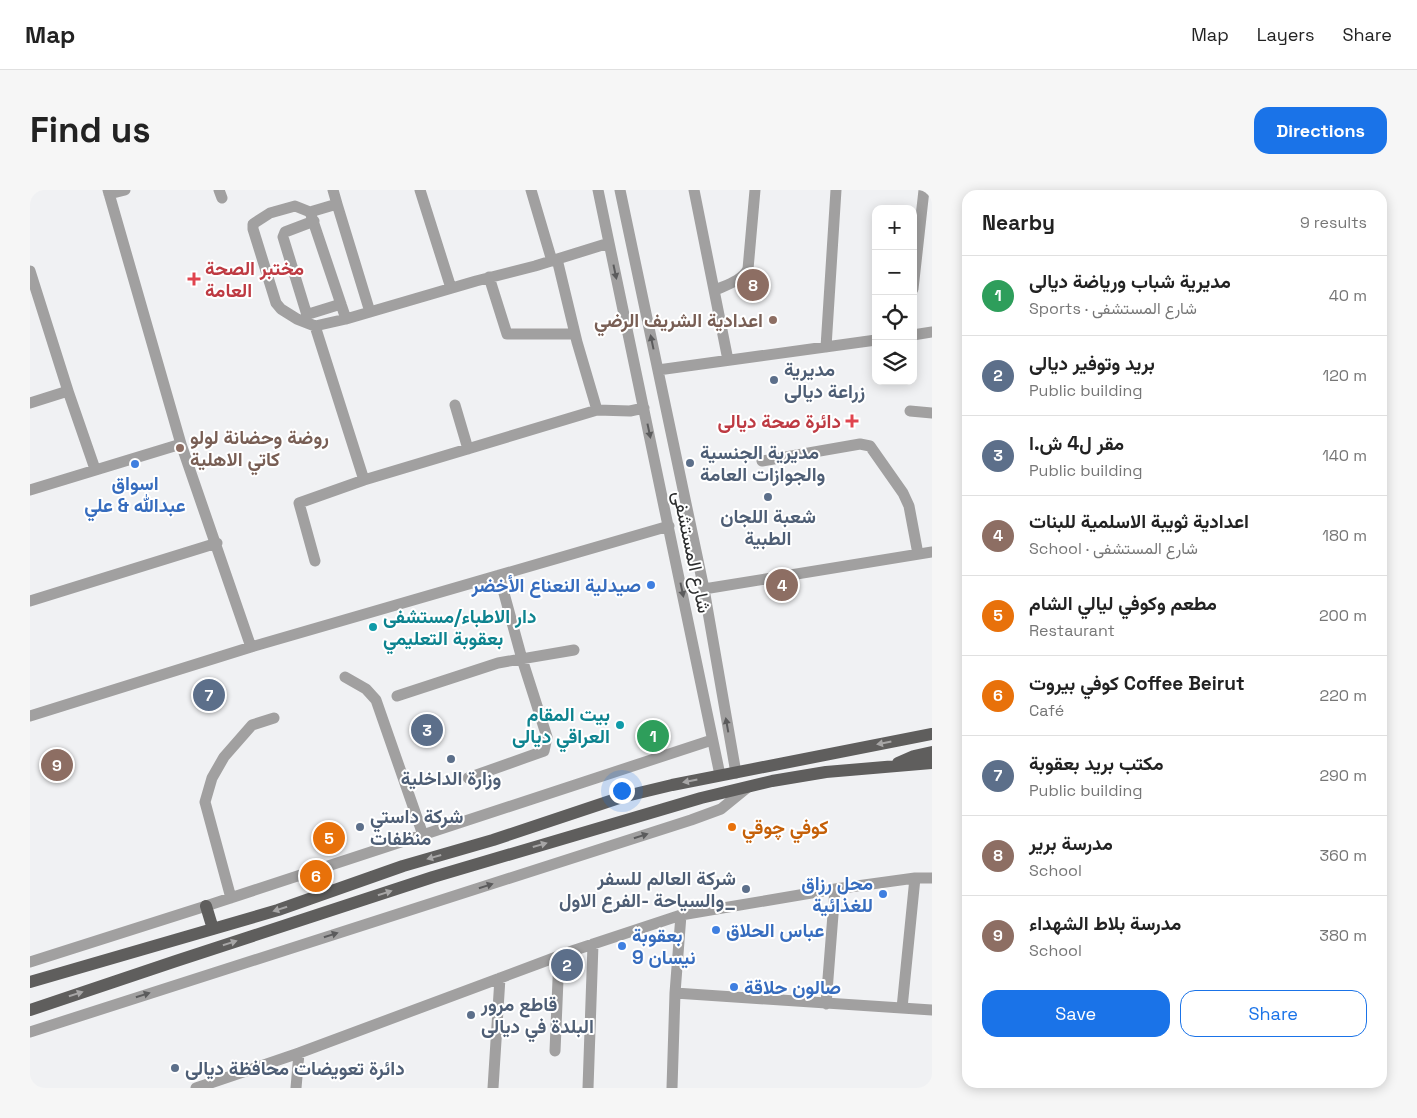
<!DOCTYPE html>
<meta charset="utf-8">
<style>
:root{--surface:#fff;--page:#f6f6f6;--text:#222;--muted:#767676;--line:#e0e0e0;--accent:#1a73e8}
body{margin:0;font-family:"Space Grotesk",Vazirmatn,sans-serif;background:var(--page);color:var(--text)}
.controls{position:absolute;right:15px;top:15px;display:grid;overflow:hidden;border-radius:10px;box-shadow:0 2px 12px #0003}
.controls button{width:45px;height:45px;display:grid;place-items:center;padding:0;border:0;border-bottom:1px solid var(--line);background:var(--surface);color:var(--text);font:25px sans-serif}
.you{position:absolute;left:591px;top:600px;width:18px;height:18px;margin:-12px;border:4px solid #fff;border-radius:50%;background:#1a73e8;box-shadow:0 0 0 8px #1a73e833}
.badge{display:grid;place-items:center;width:32px;height:32px;border-radius:50%;background:var(--accent);color:#fff;font-size:16px;font-weight:700}
.pin{position:absolute;translate:-50% -50%;border:2px solid #fff;box-shadow:0 1px 5px #0006}
.list{margin:0;padding:0;list-style:none}
h2{display:flex;justify-content:space-between;align-items:center;height:65px;margin:0;padding:0 20px;font-size:21px}
h2 small{font-size:16px;font-weight:400;color:var(--muted)}
.list li{display:grid;grid-template-columns:32px 1fr auto;gap:15px;align-items:center;box-sizing:border-box;height:80px;padding:0 20px;border-top:1px solid var(--line)}
.list b{display:block;font-size:19px;white-space:nowrap}
.list p{margin:0;font-size:16px;white-space:nowrap;color:var(--muted)}
.list em{font-size:16px;font-style:normal;color:var(--muted)}
.actions{display:flex;gap:10px;padding:15px 20px}
.actions a{flex:1;padding:11px 0;border:1px solid var(--accent);border-radius:15px;text-align:center;font-size:18px;color:var(--accent)}
.actions .main{background:var(--accent);color:#fff}
.icon{flex:none;width:28px;height:28px;fill:none;stroke:currentColor;stroke-width:2;stroke-linecap:round;stroke-linejoin:round}
.map{position:relative;flex:none;width:902px;height:898px;overflow:hidden;border-radius:15px}
header{display:flex;align-items:center;gap:30px;box-sizing:border-box;height:70px;padding:0 25px;background:var(--surface);border-bottom:1px solid var(--line)}
header strong{font-size:24px}
nav{display:flex;gap:28px;margin-inline-start:auto;font-size:18px}
.intro{display:flex;align-items:center;justify-content:space-between;box-sizing:border-box;height:120px;padding:0 30px}
h1{margin:0;font-size:35px}
.button{padding:12px 22px;border-radius:15px;background:var(--accent);color:#fff;font-size:18px;font-weight:700}
main{display:flex;gap:30px;padding:0 30px}
aside{flex:1;background:var(--surface);border-radius:15px;box-shadow:0 2px 12px #0003}
.map>svg:first-child{display:block}
</style>
<header>
<strong>Map</strong>
<nav><a>Map</a><a>Layers</a><a>Share</a></nav>
</header>
<div class="intro"><h1>Find us</h1><a class="button">Directions</a></div>
<main>
<div class="map">
<svg width="902" height="898" viewBox="0 0 902 898">
<rect width="100%" height="100%" fill="#f0f1f3"/>
<g fill="none" stroke-linecap="round" stroke-linejoin="round">
<path stroke="#a1a0a0" stroke-width="11" d="M78,0L151,254L221,457
M189,0L192,8
M303,0L307,14
M390,0L421,98
M501,0L522,71
M568,0L690,585
M590,0L674,399L706,583
M664,0L698,170
M79,4L95,0
M280,22L265,16L240,23L223,34V39L246,113L251,119L267,129L285,136L316,129L446,91L505,76L579,53
M284,31L255,42L253,47L276,122L282,123L311,114
M527,69L547,152L567,220
M0,81L38,201L65,279
M459,87L477,144H545
M883,99L894,0
M685,100C696,95 712,91 718,79L725,0
M316,129L280,22L307,14L340,122
M285,136L334,290
M883,145L902,142
M796,157L806,0
M628,180L846,150
M0,213L38,201
M425,215L438,259
M880,221L902,223
M732,271L830,254L840,256L873,303L879,316L888,364
M0,300L151,254
M285,371L269,313L334,290L567,220L600,221L614,218
M674,399L902,362
M0,411L187,353
M315,487L336,499L346,510L393,645
M367,506L468,473L544,460
M0,526L221,457L639,336
M438,588L514,561L517,547L492,469L469,385
M201,708L175,612L182,588L194,567L222,535L244,528
M0,772L176,716L682,550
M645,803L902,820
M796,814L805,699
M872,818L885,688
M0,842L661,630L691,619L718,597
M525,861L529,766
M166,898L269,863L545,760L651,725L805,699L885,688H902
M266,898L269,863
M463,898L470,788
M558,898L563,754
M642,898L645,803L651,725"/>
<path stroke="#5f5e5d" stroke-width="12" d="M868,573L884,566L902,562
M176,716L183,739
M0,792L248,720L373,676L463,650L592,607L642,595L902,544
M0,820L146,771L403,687L671,608L742,591L796,582L902,573"/>
</g>
<defs><path id="oneway-solid" d="M-6-.8H1V-3.2L6.5 0L1 3.2V.8H-6Z" transform="scale(1.25)"/></defs>
<g fill="#5b5b5c">
<use href="#oneway-solid" transform="translate(585 82) rotate(78)"/>
<use href="#oneway-solid" transform="translate(622 152) rotate(-102)"/>
<use href="#oneway-solid" transform="translate(619 241) rotate(78)"/>
<use href="#oneway-solid" transform="translate(652 400) rotate(78)"/>
<use href="#oneway-solid" transform="translate(697 535) rotate(-100)"/>
<use href="#oneway-solid" transform="translate(611 646) rotate(-18)"/>
<use href="#oneway-solid" transform="translate(456 696) rotate(-18)"/>
<use href="#oneway-solid" transform="translate(301 745) rotate(-18)"/>
<use href="#oneway-solid" transform="translate(113 805) rotate(-18)"/>
</g>
<g fill="#a7a6a6">
<use href="#oneway-solid" transform="translate(854 553) rotate(169)"/>
<use href="#oneway-solid" transform="translate(660 591) rotate(169)"/>
<use href="#oneway-solid" transform="translate(510 655) rotate(-16)"/>
<use href="#oneway-solid" transform="translate(404 667) rotate(164)"/>
<use href="#oneway-solid" transform="translate(355 703) rotate(-18)"/>
<use href="#oneway-solid" transform="translate(250 719) rotate(162)"/>
<use href="#oneway-solid" transform="translate(200 753) rotate(-18)"/>
<use href="#oneway-solid" transform="translate(46 804) rotate(-18)"/>
</g>
<g fill="#e0444e" stroke="#fff" stroke-width="2">
<path d="M161.5 81.5h5v5h5v5h-5v5h-5v-5h-5v-5h5z"/>
<path d="M819.5 223.5h5v5h5v5h-5v5h-5v-5h-5v-5h5z"/>
</g>
<g fill="#8d6e63" stroke="#fff" stroke-width="2">
<circle cx="743" cy="130" r="5"/>
<circle cx="150" cy="258" r="5"/>
</g>
<g fill="#5c6f8a" stroke="#fff" stroke-width="2">
<circle cx="744" cy="190" r="5"/>
<circle cx="660" cy="273" r="5"/>
<circle cx="738" cy="307" r="5"/>
<circle cx="421" cy="569" r="5"/>
<circle cx="330" cy="637" r="5"/>
<circle cx="716" cy="699" r="5"/>
<circle cx="441" cy="825" r="5"/>
<circle cx="145" cy="878" r="5"/>
</g>
<g fill="#3f7fe0" stroke="#fff" stroke-width="2">
<circle cx="105" cy="274" r="5"/>
<circle cx="621" cy="395" r="5"/>
<circle cx="853" cy="704" r="5"/>
<circle cx="686" cy="740" r="5"/>
<circle cx="592" cy="756" r="5"/>
<circle cx="704" cy="797" r="5"/>
</g>
<g fill="#0f9aa8" stroke="#fff" stroke-width="2">
<circle cx="343" cy="437" r="5"/>
<circle cx="590" cy="535" r="5"/>
</g>
<circle fill="#e8710a" stroke="#fff" stroke-width="2" cx="702" cy="637" r="5"/>
<g text-anchor="middle" dominant-baseline="central" stroke-width="4" stroke-linejoin="round" paint-order="stroke">
<g font-size="19" font-weight="bold" fill="#be3a42" stroke="#fff" text-anchor="start">
<text x="175" y="78">مختبر الصحة<tspan x="175" dy="22">العامة</tspan></text>
<text x="811" y="231" text-anchor="end">دائرة صحة ديالى</text>
</g>
<g font-size="19" font-weight="bold" fill="#785e54" stroke="#fff" text-anchor="end">
<text x="733" y="130">اعدادية الشريف الرضي</text>
<text x="160" y="247" text-anchor="start">روضة وحضانة لولو<tspan x="160" dy="22">كاتي الاهلية</tspan></text>
</g>
<g font-size="19" font-weight="bold" fill="#4e5e75" stroke="#fff" text-anchor="start">
<text x="754" y="179">مديرية<tspan x="754" dy="22">زراعة ديالى</tspan></text>
<text x="670" y="262">مديرية الجنسية<tspan x="670" dy="22">والجوازات العامة</tspan></text>
<text x="738" y="326" text-anchor="middle">شعبة اللجان<tspan x="738" dy="22">الطبية</tspan></text>
<text x="421" y="588" text-anchor="middle">وزارة الداخلية</text>
<text x="340" y="626">شركة داستي<tspan x="340" dy="22">منظفات</tspan></text>
<text x="706" y="688" text-anchor="end">شركة العالم للسفر<tspan x="706" dy="22">والسياحة -الفرع الاول_</tspan></text>
<text x="451" y="814">قاطع مرور<tspan x="451" dy="22">البلدة في ديالى</tspan></text>
<text x="155" y="878">دائرة تعويضات محافظة ديالى</text>
</g>
<g font-size="19" font-weight="bold" fill="#366cbe" stroke="#fff" text-anchor="start">
<text x="105" y="293" text-anchor="middle">اسواق<tspan x="105" dy="22">عبدالله &amp; علي</tspan></text>
<text x="611" y="395" text-anchor="end">صيدلية النعناع الأخضر</text>
<text x="843" y="693" text-anchor="end">محل رزاق<tspan x="843" dy="22">للغذائية</tspan></text>
<text x="696" y="740">عباس الحلاق</text>
<text x="602" y="745">بعقوبة<tspan x="602" dy="22">9 نيسان</tspan></text>
<text x="714" y="797">صالون حلاقة</text>
</g>
<g font-size="19" fill="#2c2d2e" stroke="#fff">
<text transform="translate(662 362) rotate(78)">شارع المستشفى</text>
</g>
<g font-size="19" font-weight="bold" fill="#0d838f" stroke="#fff" text-anchor="start">
<text x="353" y="426">دار الاطباء/مستشفى<tspan x="353" dy="22">بعقوبة التعليمي</tspan></text>
<text x="580" y="524" text-anchor="end">بيت المقام<tspan x="580" dy="22">العراقي ديالى</tspan></text>
</g>
<g font-size="19" font-weight="bold" fill="#c56008" stroke="#fff" text-anchor="start">
<text x="712" y="637">كوفي چوقي</text>
</g>
</g>
</svg>
<div class="controls">
<button>+</button>
<button>−</button>
<button><svg class="icon" aria-label="locate" viewBox="0 0 24 24"><circle cx="12" cy="12" r="6"/><path d="M12 2v4M12 18v4M2 12h4M18 12h4"/></svg></button>
<button><svg class="icon" aria-label="layers" viewBox="0 0 24 24"><path d="M12 4l9 5-9 5-9-5zM3 14l9 5 9-5"/></svg></button>
</div>
<div class="you"></div>
<div class="pin badge" style="left:623px;top:546px;background:#2e9e5b">1</div>
<div class="pin badge" style="left:537px;top:775px;background:#5c6f8a">2</div>
<div class="pin badge" style="left:397px;top:540px;background:#5c6f8a">3</div>
<div class="pin badge" style="left:752px;top:395px;background:#8d6e63">4</div>
<div class="pin badge" style="left:299px;top:648px;background:#e8710a">5</div>
<div class="pin badge" style="left:286px;top:686px;background:#e8710a">6</div>
<div class="pin badge" style="left:179px;top:505px;background:#5c6f8a">7</div>
<div class="pin badge" style="left:723px;top:95px;background:#8d6e63">8</div>
<div class="pin badge" style="left:27px;top:575px;background:#8d6e63">9</div>
</div>
<aside>
<h2>Nearby<small>9 results</small></h2>
<ul class="list">
<li><span class="badge" style="background:#2e9e5b">1</span><div><b>مديرية شباب ورياضة ديالى</b><p>Sports · شارع المستشفى</p></div><em>40 m</em></li>
<li><span class="badge" style="background:#5c6f8a">2</span><div><b>بريد وتوفير ديالى</b><p>Public building</p></div><em>120 m</em></li>
<li><span class="badge" style="background:#5c6f8a">3</span><div><b>مقر ل4 ش.ا</b><p>Public building</p></div><em>140 m</em></li>
<li><span class="badge" style="background:#8d6e63">4</span><div><b>اعدادية ثويبة الاسلمية للبنات</b><p>School · شارع المستشفى</p></div><em>180 m</em></li>
<li><span class="badge" style="background:#e8710a">5</span><div><b>مطعم وكوفي ليالي الشام</b><p>Restaurant</p></div><em>200 m</em></li>
<li><span class="badge" style="background:#e8710a">6</span><div><b>كوفي بيروت Coffee Beirut</b><p>Café</p></div><em>220 m</em></li>
<li><span class="badge" style="background:#5c6f8a">7</span><div><b>مكتب بريد بعقوبة</b><p>Public building</p></div><em>290 m</em></li>
<li><span class="badge" style="background:#8d6e63">8</span><div><b>مدرسة برير</b><p>School</p></div><em>360 m</em></li>
<li><span class="badge" style="background:#8d6e63">9</span><div><b>مدرسة بلاط الشهداء</b><p>School</p></div><em>380 m</em></li>
</ul>
<div class="actions"><a class="main">Save</a><a>Share</a></div>
</aside>
</main>
